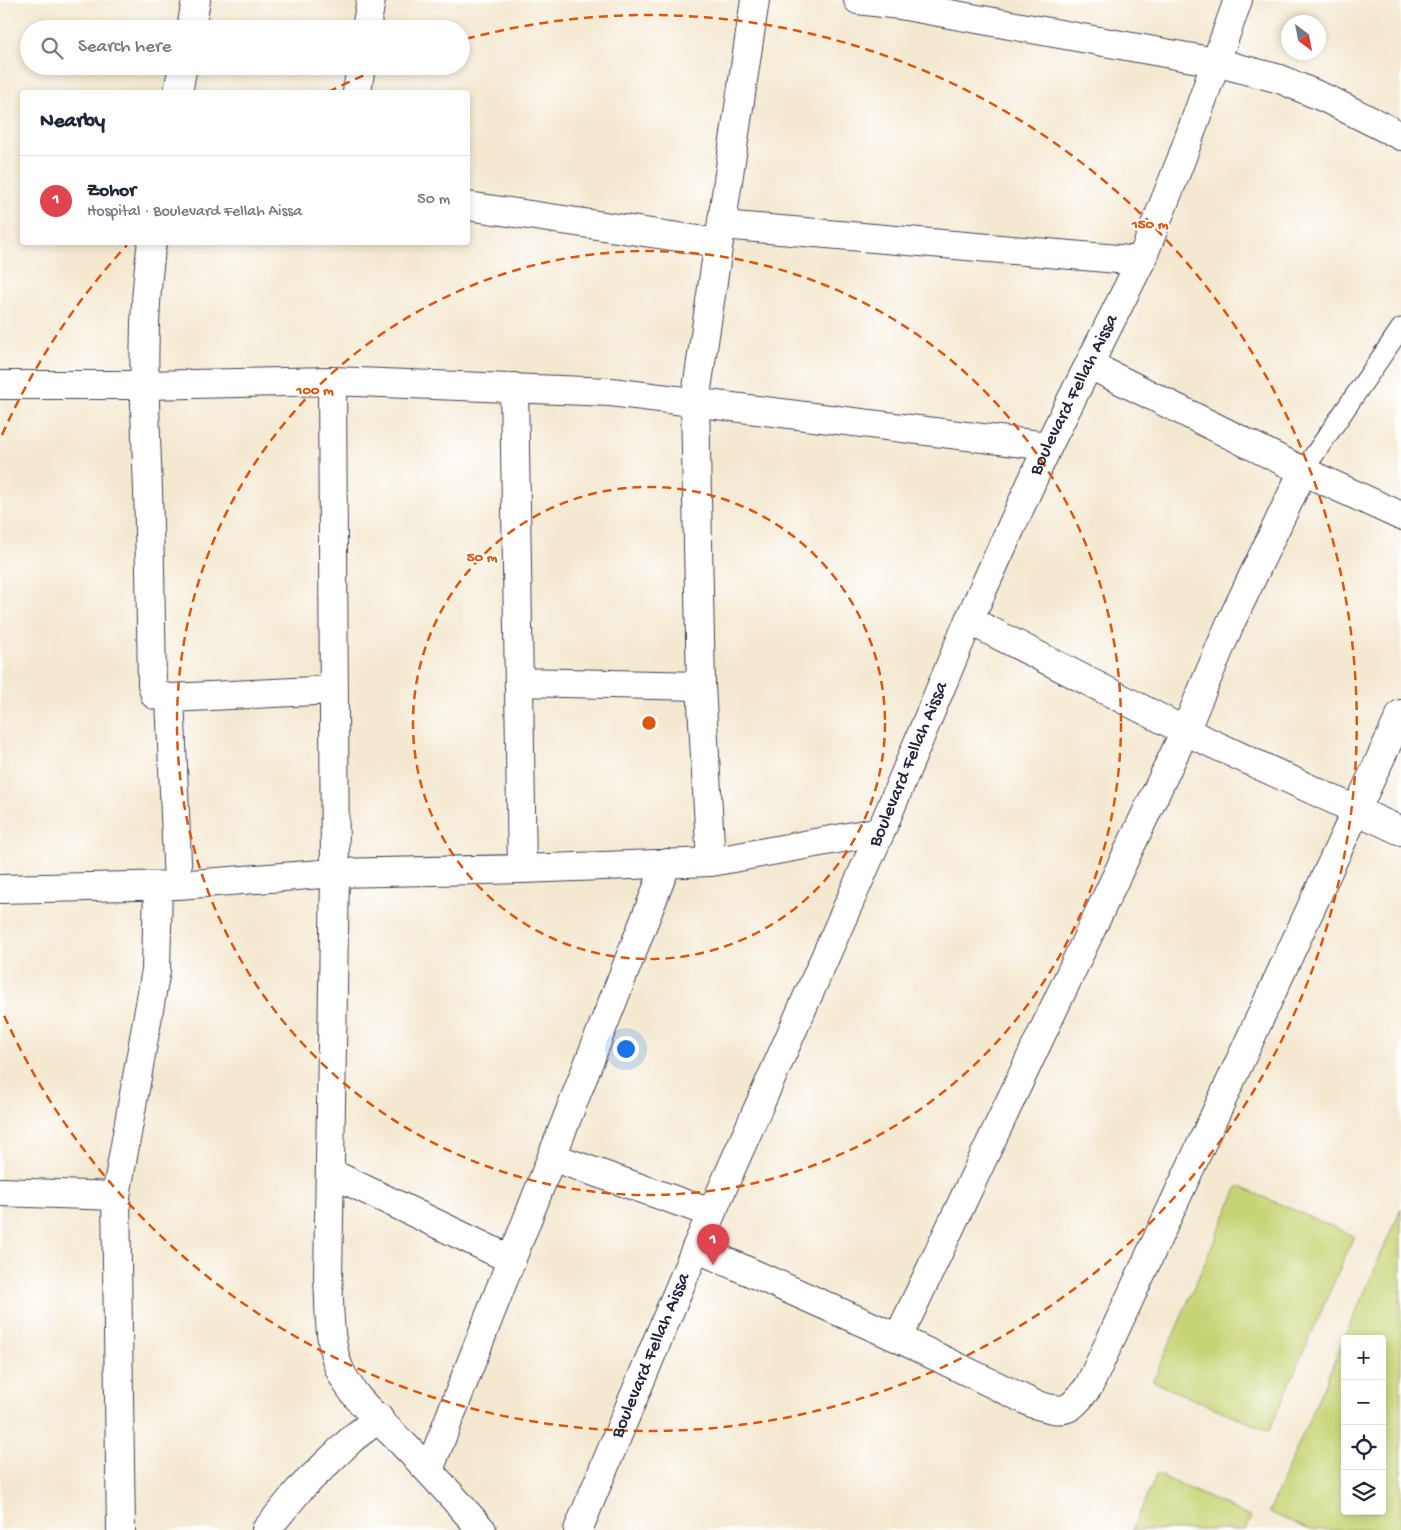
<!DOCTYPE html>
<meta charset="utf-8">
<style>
:root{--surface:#fff;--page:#f2f2f3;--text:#1f2937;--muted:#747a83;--line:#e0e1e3;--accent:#0f766e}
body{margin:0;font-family:"Gochi Hand",sans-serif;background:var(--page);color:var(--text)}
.controls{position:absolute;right:15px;bottom:15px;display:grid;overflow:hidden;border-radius:5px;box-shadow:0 2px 8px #0003}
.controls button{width:45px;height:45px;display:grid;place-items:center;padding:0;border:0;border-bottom:1px solid var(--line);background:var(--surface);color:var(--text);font:25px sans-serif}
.compass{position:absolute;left:1281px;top:15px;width:45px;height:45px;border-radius:50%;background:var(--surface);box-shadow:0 2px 8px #0003;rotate:148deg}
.you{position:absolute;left:625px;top:1048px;width:18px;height:18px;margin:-12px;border:4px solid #fff;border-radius:50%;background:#1a73e8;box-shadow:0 0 0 8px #1a73e833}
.badge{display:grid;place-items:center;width:32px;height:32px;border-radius:50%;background:var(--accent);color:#fff;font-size:16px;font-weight:700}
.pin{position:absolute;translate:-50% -41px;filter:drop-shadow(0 1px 2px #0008)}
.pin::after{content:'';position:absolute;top:26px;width:18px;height:15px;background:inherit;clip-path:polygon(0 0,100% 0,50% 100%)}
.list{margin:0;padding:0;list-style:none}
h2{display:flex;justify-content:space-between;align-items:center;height:65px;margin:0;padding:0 20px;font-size:21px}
h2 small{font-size:16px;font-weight:400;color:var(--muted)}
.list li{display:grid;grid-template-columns:32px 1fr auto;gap:15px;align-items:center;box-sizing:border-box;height:90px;padding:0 20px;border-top:1px solid var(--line)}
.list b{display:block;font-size:19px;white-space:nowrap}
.list p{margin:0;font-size:16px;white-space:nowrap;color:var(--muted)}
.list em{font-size:16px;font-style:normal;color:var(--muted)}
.icon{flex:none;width:28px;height:28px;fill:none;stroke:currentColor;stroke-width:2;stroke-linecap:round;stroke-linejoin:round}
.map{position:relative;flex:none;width:1401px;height:1530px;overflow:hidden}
.search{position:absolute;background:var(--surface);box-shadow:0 2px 8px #0003;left:20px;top:20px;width:450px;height:55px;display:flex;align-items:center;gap:12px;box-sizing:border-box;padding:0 18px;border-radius:28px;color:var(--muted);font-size:19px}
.panel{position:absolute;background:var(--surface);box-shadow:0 2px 8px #0003;left:20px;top:90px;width:450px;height:155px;border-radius:5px}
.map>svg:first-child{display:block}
</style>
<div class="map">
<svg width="1401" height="1530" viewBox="0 0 1401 1530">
<rect width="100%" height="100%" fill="#fff"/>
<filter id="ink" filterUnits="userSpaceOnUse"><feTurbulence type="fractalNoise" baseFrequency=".02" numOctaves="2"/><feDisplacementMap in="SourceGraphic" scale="10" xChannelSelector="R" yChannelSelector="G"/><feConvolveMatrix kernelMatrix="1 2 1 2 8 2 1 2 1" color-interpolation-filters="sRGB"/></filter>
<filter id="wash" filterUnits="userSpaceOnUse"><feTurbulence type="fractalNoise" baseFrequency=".0096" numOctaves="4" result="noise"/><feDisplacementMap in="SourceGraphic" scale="20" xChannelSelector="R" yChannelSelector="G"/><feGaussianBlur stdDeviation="1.12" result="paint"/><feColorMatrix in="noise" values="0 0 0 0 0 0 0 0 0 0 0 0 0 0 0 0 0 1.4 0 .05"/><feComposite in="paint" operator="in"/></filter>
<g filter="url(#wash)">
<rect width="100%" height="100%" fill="#f4e8d0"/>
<path fill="#c7d475" stroke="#747b58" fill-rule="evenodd" d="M1238,1186L1354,1236L1269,1431L1153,1382Z
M1401,1208V1530H1310L1269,1512ZM1345,1339H1382V1511H1345Z
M1157,1474L1251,1517L1245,1530H1132Z"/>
</g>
<g filter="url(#ink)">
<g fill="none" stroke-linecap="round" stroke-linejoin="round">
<g stroke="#424051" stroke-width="21">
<path id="service" d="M1303,471L1401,328"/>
</g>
<g stroke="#424051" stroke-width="30">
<path id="minor" d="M191,29L196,0
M366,29L371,0
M1215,62L1280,79L1329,100L1401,136
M178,92L183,66
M357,92L361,66
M468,206L719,243
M722,225L1141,261
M152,242C140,324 145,408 148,490C150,555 151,619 152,684L155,695L170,698L178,885
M1090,365L1303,471L1401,516
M332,381L335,873L328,1278C330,1308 328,1340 339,1368C352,1399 382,1422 405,1446C432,1473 457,1502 482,1530
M0,385H145L332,381L611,392L1048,446
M514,387L522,869
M969,620L1185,731L1401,831
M519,682L701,686
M170,698L334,690
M711,862L701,686L695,402L755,0
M0,889L178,885L335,873L522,869L711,862L881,831
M552,1157L711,1213
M331,1173L512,1260
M0,1192L116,1196
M696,1248L898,1338L1034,1404C1066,1414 1069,1412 1089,1386L1401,714
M898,1338L1185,731L1230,624L1303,471
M429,1470L667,863
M121,1530L116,1196L156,970L158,886
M266,1530L299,1490L353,1438L379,1418"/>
</g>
<g stroke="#424051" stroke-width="30">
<g id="tertiary">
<path d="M858,0L900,5L1215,62"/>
<path id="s1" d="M578,1530L696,1248L881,831L969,620L1048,446L1141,261L1181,160L1238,0"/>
</g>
</g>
<use href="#service" stroke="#fff" stroke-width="19"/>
<use href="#minor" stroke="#fff" stroke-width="28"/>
<use href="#tertiary" stroke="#fff" stroke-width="28"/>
</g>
</g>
<g fill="none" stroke="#de560e" stroke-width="2.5" stroke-dasharray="9 6">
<circle cx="649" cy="723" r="236"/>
<circle cx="649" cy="723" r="472"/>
<path d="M2 435A708 708 0 0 1 127 245M328 92A708 708 0 0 1 384 67M466 39A708 708 0 1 1 2 1011"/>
</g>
<g text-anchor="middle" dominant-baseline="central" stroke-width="4" stroke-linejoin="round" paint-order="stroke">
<g font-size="19" fill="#22223b" stroke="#fff">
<text stroke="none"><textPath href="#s1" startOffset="1239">Boulevard Fellah Aissa</textPath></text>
<text stroke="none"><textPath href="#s1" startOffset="834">Boulevard Fellah Aissa</textPath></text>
<text stroke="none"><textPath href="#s1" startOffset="189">Boulevard Fellah Aissa</textPath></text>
</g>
</g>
<circle cx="649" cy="723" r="8" fill="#de560e" stroke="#fff" stroke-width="2.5"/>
<g font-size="15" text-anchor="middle" font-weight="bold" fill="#de560e" stroke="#fff" stroke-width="4" stroke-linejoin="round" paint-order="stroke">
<text x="1150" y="228">150 m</text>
<text x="315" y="394">100 m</text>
<text x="482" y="561">50 m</text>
</g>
</svg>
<div class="controls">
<button>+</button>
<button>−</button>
<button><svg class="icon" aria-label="locate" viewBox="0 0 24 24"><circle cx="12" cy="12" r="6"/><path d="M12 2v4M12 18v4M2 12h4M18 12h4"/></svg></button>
<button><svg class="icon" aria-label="layers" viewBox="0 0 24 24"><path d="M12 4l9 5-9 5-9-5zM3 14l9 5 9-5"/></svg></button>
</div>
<svg class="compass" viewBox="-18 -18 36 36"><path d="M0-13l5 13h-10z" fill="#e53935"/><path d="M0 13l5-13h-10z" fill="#747a83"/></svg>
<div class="you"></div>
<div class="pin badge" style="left:713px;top:1265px;background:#e0444e">1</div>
<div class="search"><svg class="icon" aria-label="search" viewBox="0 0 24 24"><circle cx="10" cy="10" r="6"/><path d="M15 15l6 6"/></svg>Search here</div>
<section class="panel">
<h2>Nearby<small></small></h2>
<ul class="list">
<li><span class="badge" style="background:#e0444e">1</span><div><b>Zohor</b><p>Hospital · Boulevard Fellah Aissa</p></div><em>50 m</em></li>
</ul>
</section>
</div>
